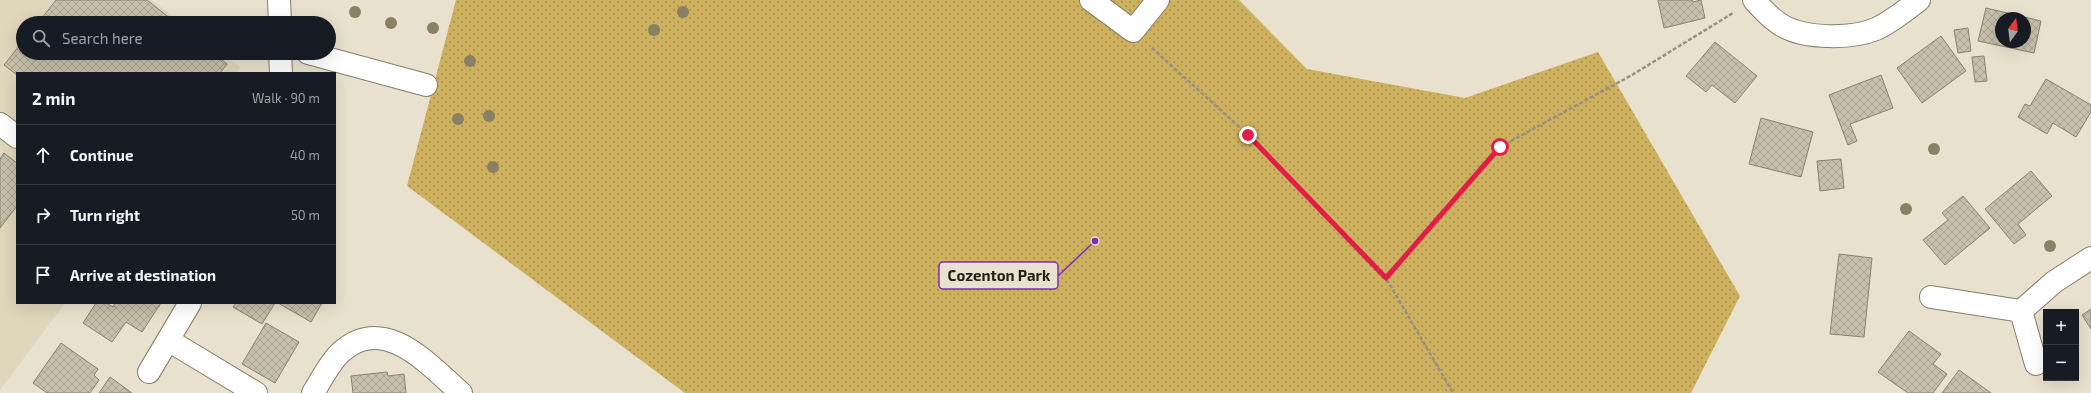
<!DOCTYPE html>
<meta charset="utf-8">
<style>
:root{--surface:#171b24;--page:#242831;--text:#f1f3f6;--muted:#9ea1a6;--line:#363941}
body{margin:0;font-family:"Exo 2",sans-serif;background:var(--page);color:var(--text)}
.controls{position:absolute;right:12px;bottom:12px;display:grid;overflow:hidden;border-radius:0px;box-shadow:0 4px 16px #0002}
.controls button{width:36px;height:36px;display:grid;place-items:center;padding:0;border:0;border-bottom:1px solid var(--line);background:var(--surface);color:var(--text);font:20px sans-serif}
.compass{position:absolute;left:1995px;top:12px;width:36px;height:36px;border-radius:50%;background:var(--surface);box-shadow:0 4px 16px #0002;rotate:14deg}
.stop{position:absolute;width:12px;height:12px;margin:-9px;border:3px solid #e11d48;border-radius:50%;background:#fff}
.stop.end{background:#e11d48;border-color:#fff;box-shadow:0 1px 4px #0008}
.list{margin:0;padding:0;list-style:none}
h2{display:flex;justify-content:space-between;align-items:center;height:52px;margin:0;padding:0 16px;font-size:17px}
h2 small{font-size:13px;font-weight:400;color:var(--muted)}
.list li{display:grid;grid-template-columns:26px 1fr auto;gap:12px;align-items:center;box-sizing:border-box;height:60px;padding:0 16px;border-top:1px solid var(--line)}
.list b{display:block;font-size:15px;white-space:nowrap}
.list em{font-size:13px;font-style:normal;color:var(--muted)}
.icon{flex:none;width:22px;height:22px;fill:none;stroke:currentColor;stroke-width:2;stroke-linecap:round;stroke-linejoin:round}
.map{position:relative;flex:none;width:2091px;height:393px;overflow:hidden}
.search{position:absolute;background:var(--surface);box-shadow:0 4px 16px #0002;left:16px;top:16px;width:320px;height:44px;display:flex;align-items:center;gap:10px;box-sizing:border-box;padding:0 14px;border-radius:22px;color:var(--muted);font-size:15px}
.panel{position:absolute;background:var(--surface);box-shadow:0 4px 16px #0002;left:16px;top:72px;width:320px;height:232px;border-radius:0px}
.map>svg:first-child{display:block}
</style>
<div class="map">
<svg width="2091" height="393" viewBox="0 0 2091 393">
<defs>
<pattern id="park-dots" width="8" height="8" patternUnits="userSpaceOnUse"><rect width="8" height="8" fill="#cdb15f"/><path d="M2 2h.1M6 6h.1" fill="none" stroke="#a68f4d" stroke-width="1.8" stroke-linecap="round"/></pattern>
<pattern id="building-cross-hatch" width="8" height="8" patternUnits="userSpaceOnUse"><rect width="8" height="8" fill="#c6bfab"/><path d="M0 0l8 8M0 8l8-8" fill="none" stroke="#aaa492"/></pattern>
</defs>
<rect width="100%" height="100%" fill="#e8e1cd"/>
<path fill="#dfd6bb" d="M0,0H151L182,23H23V53H222L240,67L236,73H17V303H65L0,390Z"/>
<path fill="url(#park-dots)" d="M456,0H1239L1307,69L1465,98L1598,52L1740,296L1691,393H685L407,186Z"/>
<path fill="url(#building-cross-hatch)" stroke="#898270" fill-rule="evenodd" d="M56,0H147L176,23H38Z
M1658,0H1692L1693,2L1701,0L1705,18L1664,28Z
M1986,8L2041,21L2034,53L1978,41ZM2001,18H2025V42H2001Z
M1968,28L1971,51L1958,53L1954,30Z
M1941,36L1966,71L1922,103L1897,68Z
M23,41V53H213L227,64L220,73H17V75L4,65Z
M1715,42L1757,76L1735,103L1712,85L1706,92L1686,76Z
M1984,56L1987,81L1975,82L1972,57Z
M1881,75L1893,108L1850,124L1857,141L1848,145L1829,95Z
M2046,79L2091,105V112L2076,137L2053,123L2047,134L2018,117L2025,104L2030,106Z
M1761,118L1813,132L1801,177L1749,164Z
M4,153L17,163V206L0,228V159Z
M1841,159L1844,188L1820,191L1817,161Z
M2031,171L2052,196L2018,224L2026,235L2014,244L1985,209Z
M1963,196L1990,228L1945,265L1923,240L1948,220L1942,213Z
M1839,254L1872,258L1864,337L1830,334Z
M96,303H106L113,307L115,303H161L142,332L126,322L112,342L83,323Z
M236,303H275L262,324L233,307Z
M278,303H322L311,322Z
M2091,309V329L2082,315Z
M266,323L299,342L275,383L242,364Z
M1909,331L1941,354L1933,364L1947,374L1933,393H1908L1878,372Z
M61,343L98,369L94,375L99,380L90,393H47L33,383Z
M1959,370L1991,393H1942Z
M387,372L388,376L404,374L406,393H353L351,376Z
M110,377L132,393H99Z"/>
<g fill="none" stroke-linecap="round" stroke-linejoin="round">
<g stroke="#857e6c" stroke-width="24">
<path id="minor" d="M279,0L280,23
M1091,0L1133,31L1158,0
M1754,0C1762,9 1772,20 1783,26C1806,39 1852,39 1876,29C1891,22 1905,11 1919,0
M280,53L281,73
M308,53L426,85
M0,124L17,137
M1931,297L2021,311L2054,282L2091,258
M190,303L168,340L256,393
M2021,311L2036,364
M149,372L168,340
M313,393C321,380 329,364 340,353C384,312 429,365 461,393"/>
</g>
<path stroke="#969182" stroke-width="2.5" stroke-dasharray="4 2" stroke-linecap="butt" d="M1152,48L1248,135L1386,278L1453,393
M1386,278L1500,147L1632,75L1733,13"/>
<use href="#minor" stroke="#fff" stroke-width="22"/>
</g>
<g fill="#8a8163">
<circle cx="355" cy="12" r="6"/>
<circle cx="683" cy="12" r="6"/>
<circle cx="391" cy="23" r="6"/>
<circle cx="433" cy="28" r="6"/>
<circle cx="654" cy="30" r="6"/>
<circle cx="470" cy="61" r="6"/>
<circle cx="489" cy="116" r="6"/>
<circle cx="458" cy="119" r="6"/>
<circle cx="1934" cy="149" r="6"/>
<circle cx="493" cy="167" r="6"/>
<circle cx="1906" cy="209" r="6"/>
<circle cx="2050" cy="246" r="6"/>
</g>
<g fill="none" stroke-linecap="round" stroke-linejoin="round">
<path stroke="#e11d48" stroke-width="5" d="M1248,135L1386,278L1500,147"/>
</g>
<path fill="none" stroke="#7b2cbf" stroke-width="1.5" d="M1095 241L1058 276"/>
<circle fill="#7b2cbf" stroke="#e8e1cd" stroke-width="1.5" cx="1095" cy="241" r="4"/>
<rect fill="#e8e1cd" stroke="#7b2cbf" stroke-width="1.5" x="939" y="262" width="119" height="27" rx="4"/>
<g font-size="15" text-anchor="middle" font-weight="bold" fill="#211f17">
<text x="999" y="281">Cozenton Park</text>
</g>
</svg>
<div class="controls">
<button>+</button>
<button>−</button>
</div>
<svg class="compass" viewBox="-18 -18 36 36"><path d="M0-13l5 13h-10z" fill="#e53935"/><path d="M0 13l5-13h-10z" fill="#9ea1a6"/></svg>
<div class="stop" style="left:1500px;top:147px"></div>
<div class="stop end" style="left:1248px;top:135px"></div>
<div class="search"><svg class="icon" aria-label="search" viewBox="0 0 24 24"><circle cx="10" cy="10" r="6"/><path d="M15 15l6 6"/></svg>Search here</div>
<section class="panel">
<h2>2 min<small>Walk · 90 m</small></h2>
<ul class="list">
<li><svg class="icon" aria-label="ahead" viewBox="0 0 24 24"><path d="M12 20V5M6 11l6-6 6 6"/></svg><div><b>Continue</b></div><em>40 m</em></li>
<li><svg class="icon" aria-label="right" viewBox="0 0 24 24"><path d="M7 20v-9h11M14 6l5 5-5 5"/></svg><div><b>Turn right</b></div><em>50 m</em></li>
<li><svg class="icon" aria-label="arrive" viewBox="0 0 24 24"><path d="M6 21V4h12l-3 4 3 4H6"/></svg><div><b>Arrive at destination</b></div></li>
</ul>
</section>
</div>
